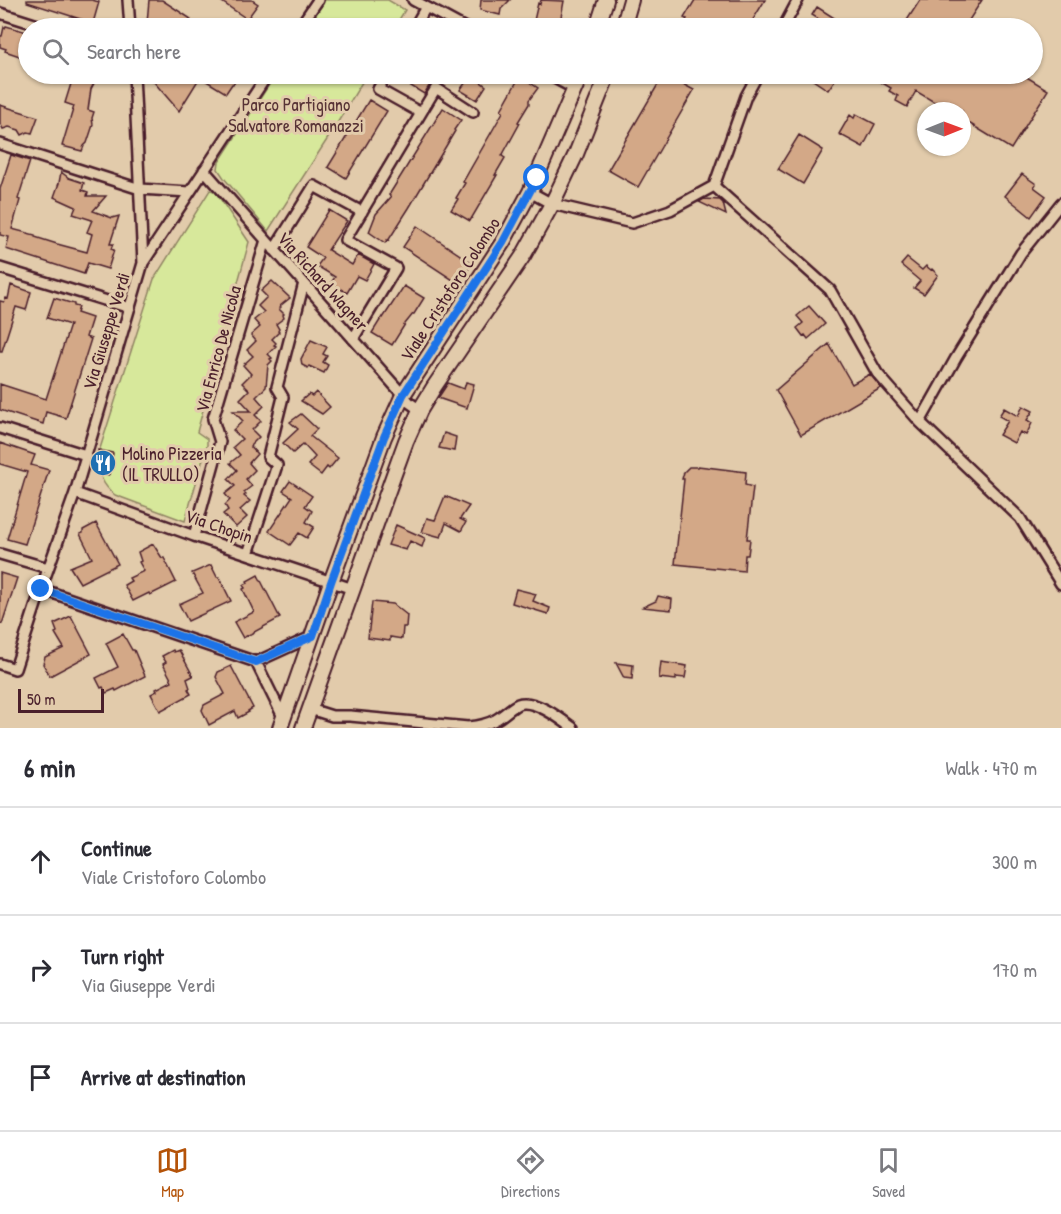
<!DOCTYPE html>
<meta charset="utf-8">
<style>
:root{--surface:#fff;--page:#f7f7f7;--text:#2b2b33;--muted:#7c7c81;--line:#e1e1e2;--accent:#b45309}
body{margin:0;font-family:"Patrick Hand",sans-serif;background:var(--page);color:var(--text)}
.compass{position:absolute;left:917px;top:102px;width:54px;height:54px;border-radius:50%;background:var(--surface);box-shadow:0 2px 4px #0004;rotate:89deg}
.scale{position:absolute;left:18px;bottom:15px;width:86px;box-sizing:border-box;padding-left:6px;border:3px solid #4a1f2b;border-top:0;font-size:16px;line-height:21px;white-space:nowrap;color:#4a1f2b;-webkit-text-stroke:4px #e2cbab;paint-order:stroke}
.stop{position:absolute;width:18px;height:18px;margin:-14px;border:4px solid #1a73e8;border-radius:50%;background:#fff}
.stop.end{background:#1a73e8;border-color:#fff;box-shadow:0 2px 6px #0008}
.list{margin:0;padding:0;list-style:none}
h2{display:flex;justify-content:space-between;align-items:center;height:78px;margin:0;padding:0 24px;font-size:26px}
h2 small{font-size:20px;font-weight:400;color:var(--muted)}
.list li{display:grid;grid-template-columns:39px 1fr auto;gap:18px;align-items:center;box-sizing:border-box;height:108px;padding:0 24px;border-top:2px solid var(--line)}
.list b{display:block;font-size:22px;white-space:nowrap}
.list p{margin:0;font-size:20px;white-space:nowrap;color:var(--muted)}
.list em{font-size:20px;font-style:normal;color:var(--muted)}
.icon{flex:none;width:33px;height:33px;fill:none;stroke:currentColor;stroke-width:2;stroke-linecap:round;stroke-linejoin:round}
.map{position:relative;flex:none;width:1061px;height:728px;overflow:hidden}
.search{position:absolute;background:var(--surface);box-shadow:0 2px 4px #0004;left:18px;right:18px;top:18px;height:66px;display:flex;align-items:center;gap:15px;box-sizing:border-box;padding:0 21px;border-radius:33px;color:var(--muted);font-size:22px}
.sheet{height:402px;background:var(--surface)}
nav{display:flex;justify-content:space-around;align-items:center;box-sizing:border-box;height:84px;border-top:2px solid var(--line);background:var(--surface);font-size:16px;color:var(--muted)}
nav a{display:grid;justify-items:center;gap:3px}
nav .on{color:var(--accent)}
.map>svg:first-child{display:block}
</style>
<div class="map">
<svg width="1061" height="728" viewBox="0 0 1061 728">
<rect width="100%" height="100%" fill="#e2cbab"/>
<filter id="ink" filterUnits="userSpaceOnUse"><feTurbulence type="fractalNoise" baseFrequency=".0167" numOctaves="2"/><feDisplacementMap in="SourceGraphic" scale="12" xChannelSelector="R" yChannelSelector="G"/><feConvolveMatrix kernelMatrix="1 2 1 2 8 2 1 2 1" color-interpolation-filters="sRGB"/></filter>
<g filter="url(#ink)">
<path fill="#d7e89b" stroke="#908463" stroke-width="1.5" d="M323,0H388L405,10L394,28H304Z
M276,74H367L330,135L268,231L224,178L218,169L219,162Z
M210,190L215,191L249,242L197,432L207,439V445L185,521L115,495C101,484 100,475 97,458L154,279Z"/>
<path fill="#d3a887" stroke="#4a1f2b" stroke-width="1.5" d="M27,0H92L99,2L93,23L27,2Z
M149,0H162L191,19L185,28H149L150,25L147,23Z
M219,0H252L258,4L247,19Z
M481,0H510L501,9L500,15L480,10Z
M541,0L564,1L559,28H536V26L533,25L538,3L540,4Z
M695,0H765L748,28H681L687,19L684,18Z
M920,0H982L964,28H902Z
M817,7L850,28H833L812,15Z
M6,26L27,32L26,35H28V59L5,51L6,49L0,47V36H2L4,27L5,28Z
M74,74H99L91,89L88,110L94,112L92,118L93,125L87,143L84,146L82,151L62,146L74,106L65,103Z
M147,74H240L233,84H232L226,93L200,77L179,111Z
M412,74H437L424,94L406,83Z
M451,74H480L477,79L486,86L477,100L460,90L466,82Z
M664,74L694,90L638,187L608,170Z
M804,74H839L828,90Z
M867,74H1022L1048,90L1011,149L962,119V111H949L916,91L907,107L896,101L898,96L889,91L891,88Z
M520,76L538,88L529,100V104L518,122L520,123L502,156L505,158L495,175H497L470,221L451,210L458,199L456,198L465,183L463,182L503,112L501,110Z
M369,100L387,111L346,178L328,167Z
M0,105L38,117L32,133L28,132L22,135L19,130L9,127L3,129L0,123Z
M443,108L461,120L454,130L455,131L409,208L388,241L387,240L385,243L369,232L376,214L391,197L389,195Z
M856,114L875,124L863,147L839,134L850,115L854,118Z
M799,135L823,150L803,184L778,169Z
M11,155L30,161L18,199L20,200L12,229L35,235V237L57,244L87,252L92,234L87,232L92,220L73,214L76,207L54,197L59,183L61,172L69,178L84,183L82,190L88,192L87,196H106L93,211L112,218L119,216L110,244H113L111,249L114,250L108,269L88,263L84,274L6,249L9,237L0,235V189Z
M1022,174L1036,184L1034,187L1046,196L1031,217L1005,196Z
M704,199L720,200L723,203L726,215L699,202Z
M329,210L347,221L328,250L352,265L358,255L374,264L365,280L357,276L347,293L331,283L335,277L317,266L323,258L306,247Z
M417,226L472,263L459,284L403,247Z
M907,258L922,270L926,266L931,270L932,269L938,275L924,294L914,288L920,281L901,265Z
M272,281L290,298L280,306L281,307L279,309L284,314L283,315L284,318L276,324L279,329L278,331L279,332L272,339L276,343L274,345L276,346L268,354L272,358L270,359L272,361L268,365L266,387L256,397L264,406L255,415L261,421L252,430L259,437L250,446L257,454L249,463L255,470L246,479L252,486L244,492L246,494L244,496L250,501L240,510L247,517L236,527L223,514L228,510L225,505L230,500L225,494L235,486L228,479L237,470L230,463L240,455L233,447L242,439L233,430L243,421L233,411H251L240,399L249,390L242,383L251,374L243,365L253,356L247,350L256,341L251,335L260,327L254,320L264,312L258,306L267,297L261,291Z
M11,285L31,292L26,310L16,307L2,351H0V301L4,302L6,298L8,299Z
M404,286L424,298L414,314H413L405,324L392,345L372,333L382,317L383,318Z
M54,298L74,304V306L79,307L77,313L92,318L86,337L91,339L66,418L46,412L43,424L0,410V384L46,399L70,325L47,318Z
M809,306L825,324L808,339L805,335L803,336L797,328L803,323L797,316Z
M311,340L327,347L323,354L327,356L323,362L328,365L324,373L309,366L308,368L302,365L301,359Z
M829,344L852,384L870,374L881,388L801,435L776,390Z
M466,382L474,384L467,408L438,398L448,383L464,389Z
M316,392L330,407L322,414L301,401L309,394L312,396Z
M1023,406L1033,411L1027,420L1032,423L1026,435L1020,432L1014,443L999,435L1008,421L999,416L1004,408L1018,416Z
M301,414L317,429L310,436L338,458L329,469L327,467L321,475L308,465L315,457L303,444L293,453L283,443L298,429L290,422Z
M444,433L456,437L454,451L439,448Z
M0,443L35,455L31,465L49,470L25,544L7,539L27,472L0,464Z
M98,450L113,453L109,475L99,472Z
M698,466L746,472L745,485L753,487L747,539H750L748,555H745L744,571L675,564L684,479H682L684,472L689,467H698Z
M290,481L312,496L305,506L312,511L306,522L314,527L307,538L299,533L290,545L269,531L292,497L283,491Z
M445,496L469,506L460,519L466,522L461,531L446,523L441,537L422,532L427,518L435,520Z
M96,523L118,564L80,583L70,567L92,558L80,534L83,533V530Z
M396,525L425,538L422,547L410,541L406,550L388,545Z
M153,544L162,558H164L176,582L150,595L149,593L133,601L124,585L131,581L129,578L144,571L139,562L141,561L138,552Z
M211,565L217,577H219L231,601L188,621L179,604L203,593L192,573Z
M0,573L17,578L2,624L0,623Z
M258,575L280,618L243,638L234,622L254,612L243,589L245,588L243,585L248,583L247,581Z
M516,589L536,594L533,601L550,608L548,614L512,603Z
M658,596L672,599L671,610L643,607L656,601Z
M372,602L393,604L407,615L406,627H403L402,639L390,637V641L368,638Z
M71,616L91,654L50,676L43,664L45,657L64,648L55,633L57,632L54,624Z
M123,634L132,650H134L145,676L116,691L115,689L106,693L103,687L101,688L96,678L118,667L106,643Z
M173,650L174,652L179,650L193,676L187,679L190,688L188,689L191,694L160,711L151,694L157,691L156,689L172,681L163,664L166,662L162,656Z
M661,662L687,666L685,678L676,677V680L659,678Z
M616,663L633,665L632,679L624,678Z
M231,666L253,708L248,711L249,712L238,718L235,711L209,725L202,710L204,705L225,694L216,677L218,672Z"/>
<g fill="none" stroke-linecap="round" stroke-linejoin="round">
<g stroke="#4a1f2b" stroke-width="14">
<path id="street" d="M128,0L130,28
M413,0L465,28
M0,13L47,28
M299,28L318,0
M414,28L426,7
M783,28L798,0
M387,74L378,89L421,113
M547,74L575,89
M0,144L140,189L189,192
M204,170L410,403L420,410
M714,186L830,290L877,373L920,422L1020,518L1061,584
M530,192L552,204L632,223L670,210L714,186L746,96L758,74
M274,250L314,186L362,212
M143,263L268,74
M0,268L130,308
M353,339L396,268L345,240L436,88L473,112
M920,422L956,358L1021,253L1061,203
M0,428L86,455
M75,493L194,536L353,589
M194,536L220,442L213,419L266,240
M0,554L48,568
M248,554L277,465L268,457L283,397L277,387L304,283
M41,589L256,662
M0,664L15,669L41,589L75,493L143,263L134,74
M310,709L332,716H350L468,727C478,726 486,725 495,720C503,716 510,708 518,704C534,698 561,719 573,728
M284,719L256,662L313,636"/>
</g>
<g stroke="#4a1f2b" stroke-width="18">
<path id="secondary" d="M597,28L606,0
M623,28L631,0
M280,728L331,582L384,437L403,395L503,242L530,192L581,74
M303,728L394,474L406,441L420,410L434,387L523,256L552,204L576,154L608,74"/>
</g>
<use href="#street" stroke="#e2cbab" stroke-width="9"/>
<use href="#secondary" stroke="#e2cbab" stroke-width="14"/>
</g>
</g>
<g fill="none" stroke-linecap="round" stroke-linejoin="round" filter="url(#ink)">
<path stroke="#1a73e8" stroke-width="8" d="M41,589L256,662L313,636L331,582L384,437L403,395L503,242L537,178"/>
</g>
<defs>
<g id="restaurant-disc" transform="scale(1.35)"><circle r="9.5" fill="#1f6fb2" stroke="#e2cbab"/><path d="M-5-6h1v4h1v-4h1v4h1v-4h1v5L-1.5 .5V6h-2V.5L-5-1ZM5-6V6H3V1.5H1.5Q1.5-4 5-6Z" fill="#fff"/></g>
</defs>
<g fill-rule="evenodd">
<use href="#restaurant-disc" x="103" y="463"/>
</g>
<g text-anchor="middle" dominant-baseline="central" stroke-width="6" stroke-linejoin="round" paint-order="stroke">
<g font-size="18" fill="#583336" stroke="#e2cbab">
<text x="296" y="104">Parco Partigiano<tspan x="296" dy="21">Salvatore Romanazzi</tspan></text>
</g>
<g font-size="18" fill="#4a1f2b" stroke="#e2cbab">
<text transform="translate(323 281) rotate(48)">Via Richard Wagner</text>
<text transform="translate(450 289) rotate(-57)">Viale Cristoforo Colombo</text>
<text transform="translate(106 331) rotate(-73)">Via Giuseppe Verdi</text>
<text transform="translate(218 349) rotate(-75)">Via Enrico De Nicola</text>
<text transform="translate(219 526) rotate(19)">Via Chopin</text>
</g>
<g font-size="18" fill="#4a1f2b" stroke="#e2cbab" text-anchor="start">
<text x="122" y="453">Molino Pizzeria<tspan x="122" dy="21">(IL TRULLO)</tspan></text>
</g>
</g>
</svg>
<svg class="compass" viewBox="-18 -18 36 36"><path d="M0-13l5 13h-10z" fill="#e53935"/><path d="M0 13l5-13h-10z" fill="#7c7c81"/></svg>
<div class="scale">50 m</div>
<div class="stop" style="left:537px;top:178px"></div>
<div class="stop end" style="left:41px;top:589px"></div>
<div class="search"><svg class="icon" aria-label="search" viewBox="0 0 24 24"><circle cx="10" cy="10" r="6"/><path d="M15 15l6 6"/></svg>Search here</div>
</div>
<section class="sheet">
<h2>6 min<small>Walk · 470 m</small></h2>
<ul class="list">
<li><svg class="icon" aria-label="ahead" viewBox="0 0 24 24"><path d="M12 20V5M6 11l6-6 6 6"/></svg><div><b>Continue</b><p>Viale Cristoforo Colombo</p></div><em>300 m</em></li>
<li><svg class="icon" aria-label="right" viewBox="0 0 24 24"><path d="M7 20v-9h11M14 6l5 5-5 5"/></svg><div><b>Turn right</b><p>Via Giuseppe Verdi</p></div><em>170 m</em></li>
<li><svg class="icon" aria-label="arrive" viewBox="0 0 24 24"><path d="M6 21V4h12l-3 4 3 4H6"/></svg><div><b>Arrive at destination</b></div></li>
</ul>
</section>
<nav>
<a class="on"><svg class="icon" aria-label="map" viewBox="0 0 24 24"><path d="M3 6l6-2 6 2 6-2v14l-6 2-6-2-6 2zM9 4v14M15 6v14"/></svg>Map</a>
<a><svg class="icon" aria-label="directions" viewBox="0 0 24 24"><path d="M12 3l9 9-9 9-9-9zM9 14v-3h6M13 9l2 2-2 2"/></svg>Directions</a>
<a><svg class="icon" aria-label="saved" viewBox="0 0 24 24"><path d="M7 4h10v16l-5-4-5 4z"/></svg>Saved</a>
</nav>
